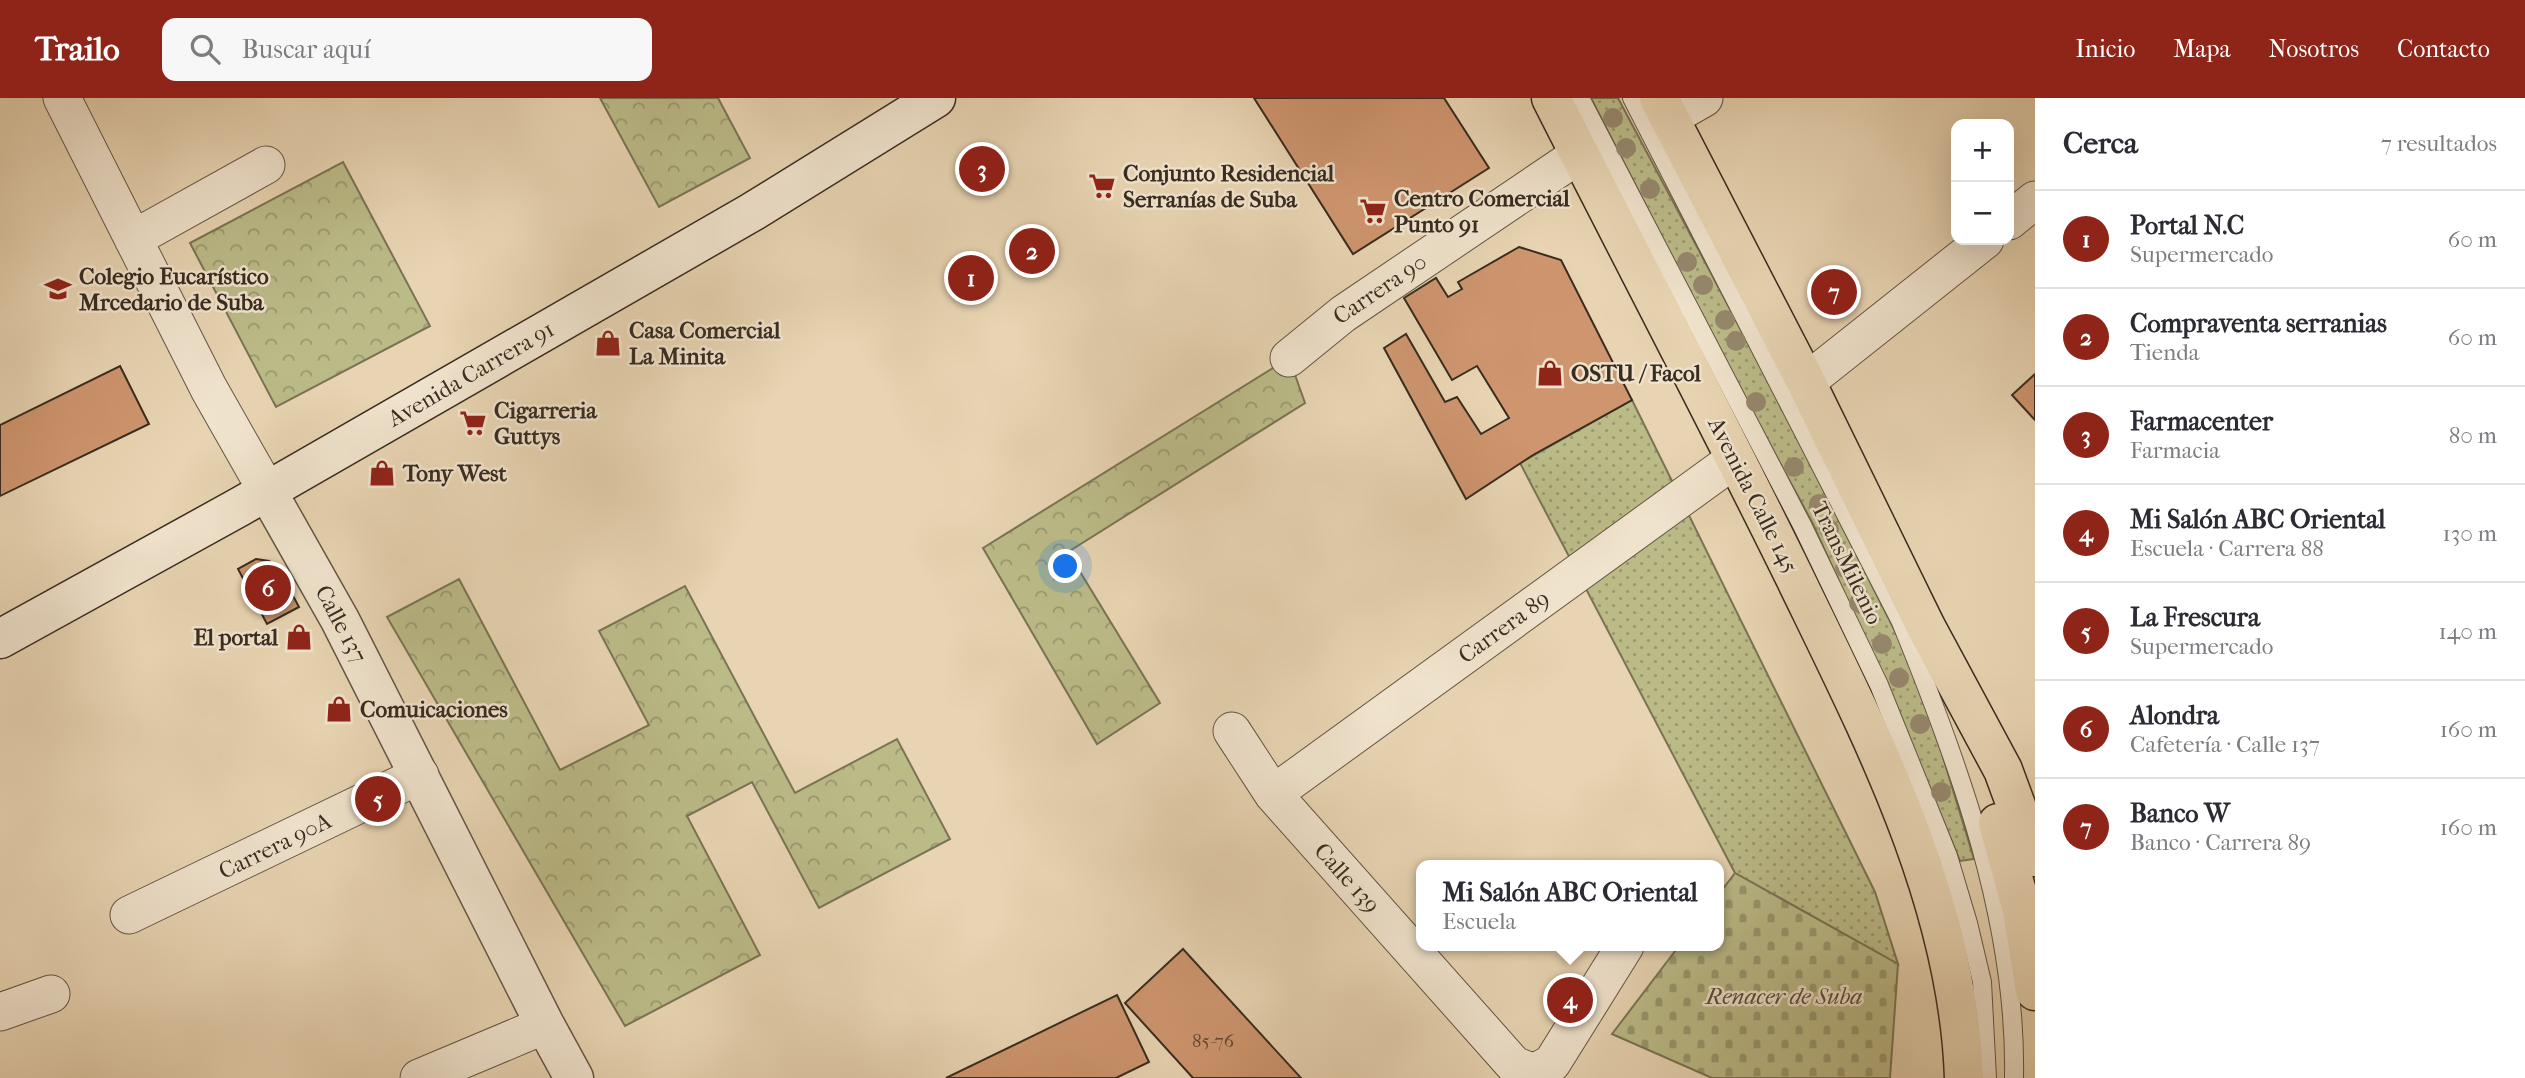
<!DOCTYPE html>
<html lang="es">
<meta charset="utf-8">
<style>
:root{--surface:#fff;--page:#f7f7f7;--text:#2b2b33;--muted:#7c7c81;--line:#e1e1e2;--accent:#8f2418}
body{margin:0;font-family:"IM FELL French Canon",serif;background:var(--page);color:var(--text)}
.controls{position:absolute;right:21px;top:21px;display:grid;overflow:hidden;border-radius:14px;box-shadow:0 7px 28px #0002}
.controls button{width:63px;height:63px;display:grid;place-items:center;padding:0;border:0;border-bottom:2px solid var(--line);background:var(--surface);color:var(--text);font:35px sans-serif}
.you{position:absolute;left:1066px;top:469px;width:24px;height:24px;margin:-18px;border:5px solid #fff;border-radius:50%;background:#1a73e8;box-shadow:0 0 0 10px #1a73e833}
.badge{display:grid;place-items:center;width:46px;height:46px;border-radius:50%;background:var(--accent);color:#fff;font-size:23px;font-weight:700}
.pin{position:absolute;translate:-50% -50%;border:4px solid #fff;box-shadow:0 2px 7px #0006}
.popup{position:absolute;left:1416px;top:762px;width:308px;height:91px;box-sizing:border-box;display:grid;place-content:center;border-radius:14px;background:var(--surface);filter:drop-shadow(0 2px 5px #0005);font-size:23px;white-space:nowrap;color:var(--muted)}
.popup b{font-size:26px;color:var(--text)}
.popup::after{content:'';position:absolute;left:50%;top:100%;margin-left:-14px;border:14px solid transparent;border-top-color:var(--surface)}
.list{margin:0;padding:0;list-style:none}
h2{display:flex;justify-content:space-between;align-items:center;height:91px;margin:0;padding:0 28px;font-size:30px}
h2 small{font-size:23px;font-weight:400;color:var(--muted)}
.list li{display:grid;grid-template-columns:46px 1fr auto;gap:21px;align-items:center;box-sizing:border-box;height:98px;padding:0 28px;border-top:2px solid var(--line)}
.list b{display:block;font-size:26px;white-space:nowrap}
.list p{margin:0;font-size:23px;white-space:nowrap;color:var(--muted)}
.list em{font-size:23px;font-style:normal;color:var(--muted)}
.icon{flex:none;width:38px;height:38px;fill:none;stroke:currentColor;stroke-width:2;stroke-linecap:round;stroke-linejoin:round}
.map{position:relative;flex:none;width:2035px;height:980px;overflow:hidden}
header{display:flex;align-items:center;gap:42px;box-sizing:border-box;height:98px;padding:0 35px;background:var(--accent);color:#fff}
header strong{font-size:33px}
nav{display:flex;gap:38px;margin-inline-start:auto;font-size:24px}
.search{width:490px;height:63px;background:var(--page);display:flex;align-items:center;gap:18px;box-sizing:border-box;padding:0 24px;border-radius:14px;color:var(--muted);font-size:26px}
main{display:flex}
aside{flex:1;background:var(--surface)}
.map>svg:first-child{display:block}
</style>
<header>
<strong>Trailo</strong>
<div class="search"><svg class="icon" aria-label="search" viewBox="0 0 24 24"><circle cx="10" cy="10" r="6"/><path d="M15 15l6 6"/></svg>Buscar aquí</div>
<nav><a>Inicio</a><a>Mapa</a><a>Nosotros</a><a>Contacto</a></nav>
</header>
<main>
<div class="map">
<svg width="2035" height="980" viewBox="0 0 2035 980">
<defs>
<pattern id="grass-dots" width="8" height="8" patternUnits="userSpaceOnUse" patternTransform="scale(1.75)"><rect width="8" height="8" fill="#bb8"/><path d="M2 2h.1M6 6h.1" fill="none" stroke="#99986f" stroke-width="1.8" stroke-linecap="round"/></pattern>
<pattern id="forest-crowns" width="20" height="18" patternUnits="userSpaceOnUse" patternTransform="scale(1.75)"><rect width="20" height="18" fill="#bb8"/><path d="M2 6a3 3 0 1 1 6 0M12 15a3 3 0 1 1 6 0" fill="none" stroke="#99986f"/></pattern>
<pattern id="cemetery-stones" width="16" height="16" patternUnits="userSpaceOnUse" patternTransform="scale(1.75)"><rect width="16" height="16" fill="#bb8"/><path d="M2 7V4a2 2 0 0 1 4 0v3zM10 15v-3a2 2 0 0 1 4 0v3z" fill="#99986f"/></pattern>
</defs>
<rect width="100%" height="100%" fill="#e8d4b2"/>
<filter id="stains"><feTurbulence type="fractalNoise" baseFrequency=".00286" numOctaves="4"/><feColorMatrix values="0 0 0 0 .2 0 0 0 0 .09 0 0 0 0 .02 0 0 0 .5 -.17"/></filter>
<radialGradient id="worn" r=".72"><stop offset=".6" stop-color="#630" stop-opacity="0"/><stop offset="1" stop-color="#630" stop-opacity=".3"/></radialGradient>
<path fill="url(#grass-dots)" stroke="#7a7454" stroke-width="2" d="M1591,0H1618L1784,313L1907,557L1942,656L1974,761L1960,763L1878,569L1812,424L1736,284Z
M1632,302L1875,794L1898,866L1735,775L1520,365Z"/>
<path fill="url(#forest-crowns)" stroke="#7a7454" stroke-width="2" d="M600,0H718L750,60L659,109Z
M343,64L430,228L276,309L190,145Z
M1289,260L1305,305L1068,454L1160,605L1097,646L983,450Z
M459,481L560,672L649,627L599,533L685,488L795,695L897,641L950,741L819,810L752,684L687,718L760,857L625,928L387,519Z"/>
<path fill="url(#cemetery-stones)" stroke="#7a7454" stroke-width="2" d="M1735,775L1898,866L1890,980H1712L1612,936L1679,848H1719V796Z"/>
<path fill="#ce956e" stroke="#382c20" stroke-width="2" d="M1254,0H1444L1489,70L1353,156Z
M1519,149L1561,162L1632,302L1533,357L1466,401L1384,250L1406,236L1445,304L1457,299L1481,336L1509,320L1477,268L1452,282L1404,200L1436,180L1448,199L1462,191L1458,184Z
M120,268L149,326L0,398V327Z
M2035,276V322L2012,297Z
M256,461L269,463L278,470L299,509L267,526L238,471Z
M1183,851L1301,980H1193L1125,905Z
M1117,897L1149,964L1116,980H946Z"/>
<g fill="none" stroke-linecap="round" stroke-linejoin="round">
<g stroke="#645644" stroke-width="20">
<path id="service" d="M1580,0L1802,427L1879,587L1948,758L1968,825L1982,884L1987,980
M1632,0L1901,524C1959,666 2017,824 2014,980"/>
</g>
<g stroke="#645644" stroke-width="39">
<path id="minor" d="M62,0L209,291L267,393
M1669,20L1704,0
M2009,123L2035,102
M133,141L266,67
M1289,260L1343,216L1580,56
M1806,284L1985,142
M1232,633L1273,696L1514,967L1534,975L1552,965L1625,848
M1273,696L1735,361
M129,817L420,677
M0,914L51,896
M419,980L545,927"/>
</g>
<g stroke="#645644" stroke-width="41">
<path id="tertiary" d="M267,393L340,522L545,927L574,980"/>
</g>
<g stroke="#382c20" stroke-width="41">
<path id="secondary" d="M0,541L241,408L752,114L936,0"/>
</g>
<g stroke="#382c20" stroke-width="41">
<path id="primary" d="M1551,0C1632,160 1716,319 1795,480C1871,637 1958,802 1964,980
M1659,0L1806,284L1926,529L2003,672L2035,759
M1998,725L2022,812L2035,893"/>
</g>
<use href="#service" stroke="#f0e3cd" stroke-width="18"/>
<use href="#minor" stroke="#f0e3cd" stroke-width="37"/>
<use href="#tertiary" stroke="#f0e3cd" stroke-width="38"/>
<use href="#secondary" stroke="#f0e3cd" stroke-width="38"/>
<use href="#primary" stroke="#e8d4b2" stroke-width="38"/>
</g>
<g fill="#96886d">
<circle cx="1613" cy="20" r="10"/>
<circle cx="1626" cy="50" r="10"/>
<circle cx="1650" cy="91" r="10"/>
<circle cx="1687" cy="164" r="10"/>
<circle cx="1703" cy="187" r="10"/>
<circle cx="1725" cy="222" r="10"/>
<circle cx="1736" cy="243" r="10"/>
<circle cx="1756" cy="304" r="10"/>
<circle cx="1794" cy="369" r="10"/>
<circle cx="1819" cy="406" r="10"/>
<circle cx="1829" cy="431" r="10"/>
<circle cx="1845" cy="470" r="10"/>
<circle cx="1859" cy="505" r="10"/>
<circle cx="1882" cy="546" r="10"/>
<circle cx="1899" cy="580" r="10"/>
<circle cx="1920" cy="626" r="10"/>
<circle cx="1941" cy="694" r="10"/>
</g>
<defs>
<g id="supermarket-bare" transform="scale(2.1)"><path d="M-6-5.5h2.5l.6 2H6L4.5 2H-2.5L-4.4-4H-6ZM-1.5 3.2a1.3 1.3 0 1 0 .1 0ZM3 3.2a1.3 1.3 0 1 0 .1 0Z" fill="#8f2418" stroke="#f0e3cd" stroke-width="2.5" paint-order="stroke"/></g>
<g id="school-bare" transform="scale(2.1)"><path d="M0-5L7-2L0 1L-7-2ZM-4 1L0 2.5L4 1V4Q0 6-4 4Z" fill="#8f2418" stroke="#f0e3cd" stroke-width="2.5" paint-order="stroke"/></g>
<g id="shop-bare" transform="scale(2.1)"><path d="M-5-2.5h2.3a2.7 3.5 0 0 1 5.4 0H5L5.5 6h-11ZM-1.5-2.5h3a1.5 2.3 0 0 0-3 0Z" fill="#8f2418" stroke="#f0e3cd" stroke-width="2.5" paint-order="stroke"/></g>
</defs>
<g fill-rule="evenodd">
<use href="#supermarket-bare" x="1102" y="88"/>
<use href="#supermarket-bare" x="1373" y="113"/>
<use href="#school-bare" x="58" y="191"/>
<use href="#shop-bare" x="608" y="245"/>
<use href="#shop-bare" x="1550" y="275"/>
<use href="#supermarket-bare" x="473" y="325"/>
<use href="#shop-bare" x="382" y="375"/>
<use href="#shop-bare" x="299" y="539"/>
<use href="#shop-bare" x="339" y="611"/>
</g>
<g text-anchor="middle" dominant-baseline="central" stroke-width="5" stroke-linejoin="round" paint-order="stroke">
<g font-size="19" fill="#5e4634">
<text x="1213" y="943">85-76</text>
</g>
<g font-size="23" font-weight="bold" fill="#382c20" stroke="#f0e3cd" text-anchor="start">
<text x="1123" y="75">Conjunto Residencial<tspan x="1123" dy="26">Serranías de Suba</tspan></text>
<text x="1394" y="100">Centro Comercial<tspan x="1394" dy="26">Punto 91</tspan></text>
<text x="79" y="178">Colegio Eucarístico<tspan x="79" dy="26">Mrcedario de Suba</tspan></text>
<text x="629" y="232">Casa Comercial<tspan x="629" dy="26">La Minita</tspan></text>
<text x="1571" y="275">OSTU / Facol</text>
<text x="494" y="312">Cigarreria<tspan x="494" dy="26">Guttys</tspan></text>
<text x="403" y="375">Tony West</text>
<text x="278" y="539" text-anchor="end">El portal</text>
<text x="360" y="611">Comuicaciones</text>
</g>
<g font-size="23" fill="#382c20" stroke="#f0e3cd">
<text transform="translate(1380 191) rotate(-34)">Carrera 90</text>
<text transform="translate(471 276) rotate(-30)">Avenida Carrera 91</text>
<text transform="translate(1753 397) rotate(63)">Avenida Calle 145</text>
<text transform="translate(1847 465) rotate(64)">TransMilenio</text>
<text transform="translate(341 526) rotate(62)">Calle 137</text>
<text transform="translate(1504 529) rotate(-36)">Carrera 89</text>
<text transform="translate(275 748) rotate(-26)">Carrera 90A</text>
<text transform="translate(1347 780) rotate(48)">Calle 139</text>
</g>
<g font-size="23" font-style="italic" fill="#524935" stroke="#f0e3cd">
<text x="1784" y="898">Renacer de Suba</text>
</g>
</g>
<rect width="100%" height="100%" filter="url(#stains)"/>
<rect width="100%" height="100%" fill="url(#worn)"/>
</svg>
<div class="controls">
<button>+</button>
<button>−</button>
</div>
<div class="you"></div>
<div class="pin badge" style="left:971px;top:180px">1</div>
<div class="pin badge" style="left:1032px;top:153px">2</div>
<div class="pin badge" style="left:982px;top:71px">3</div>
<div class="pin badge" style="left:1570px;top:902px">4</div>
<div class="popup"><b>Mi Salón ABC Oriental</b>Escuela</div>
<div class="pin badge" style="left:378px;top:701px">5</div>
<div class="pin badge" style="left:268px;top:490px">6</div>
<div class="pin badge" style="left:1834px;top:194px">7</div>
</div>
<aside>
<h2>Cerca<small>7 resultados</small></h2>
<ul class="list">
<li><span class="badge">1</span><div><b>Portal N.C</b><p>Supermercado</p></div><em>60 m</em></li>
<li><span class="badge">2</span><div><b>Compraventa serranias</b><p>Tienda</p></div><em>60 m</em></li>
<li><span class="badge">3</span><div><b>Farmacenter</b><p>Farmacia</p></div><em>80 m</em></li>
<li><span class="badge">4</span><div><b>Mi Salón ABC Oriental</b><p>Escuela · Carrera 88</p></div><em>130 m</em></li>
<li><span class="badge">5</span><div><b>La Frescura</b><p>Supermercado</p></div><em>140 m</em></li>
<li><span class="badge">6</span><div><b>Alondra</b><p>Cafetería · Calle 137</p></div><em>160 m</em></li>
<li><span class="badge">7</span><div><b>Banco W</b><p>Banco · Carrera 89</p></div><em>160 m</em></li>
</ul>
</aside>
</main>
